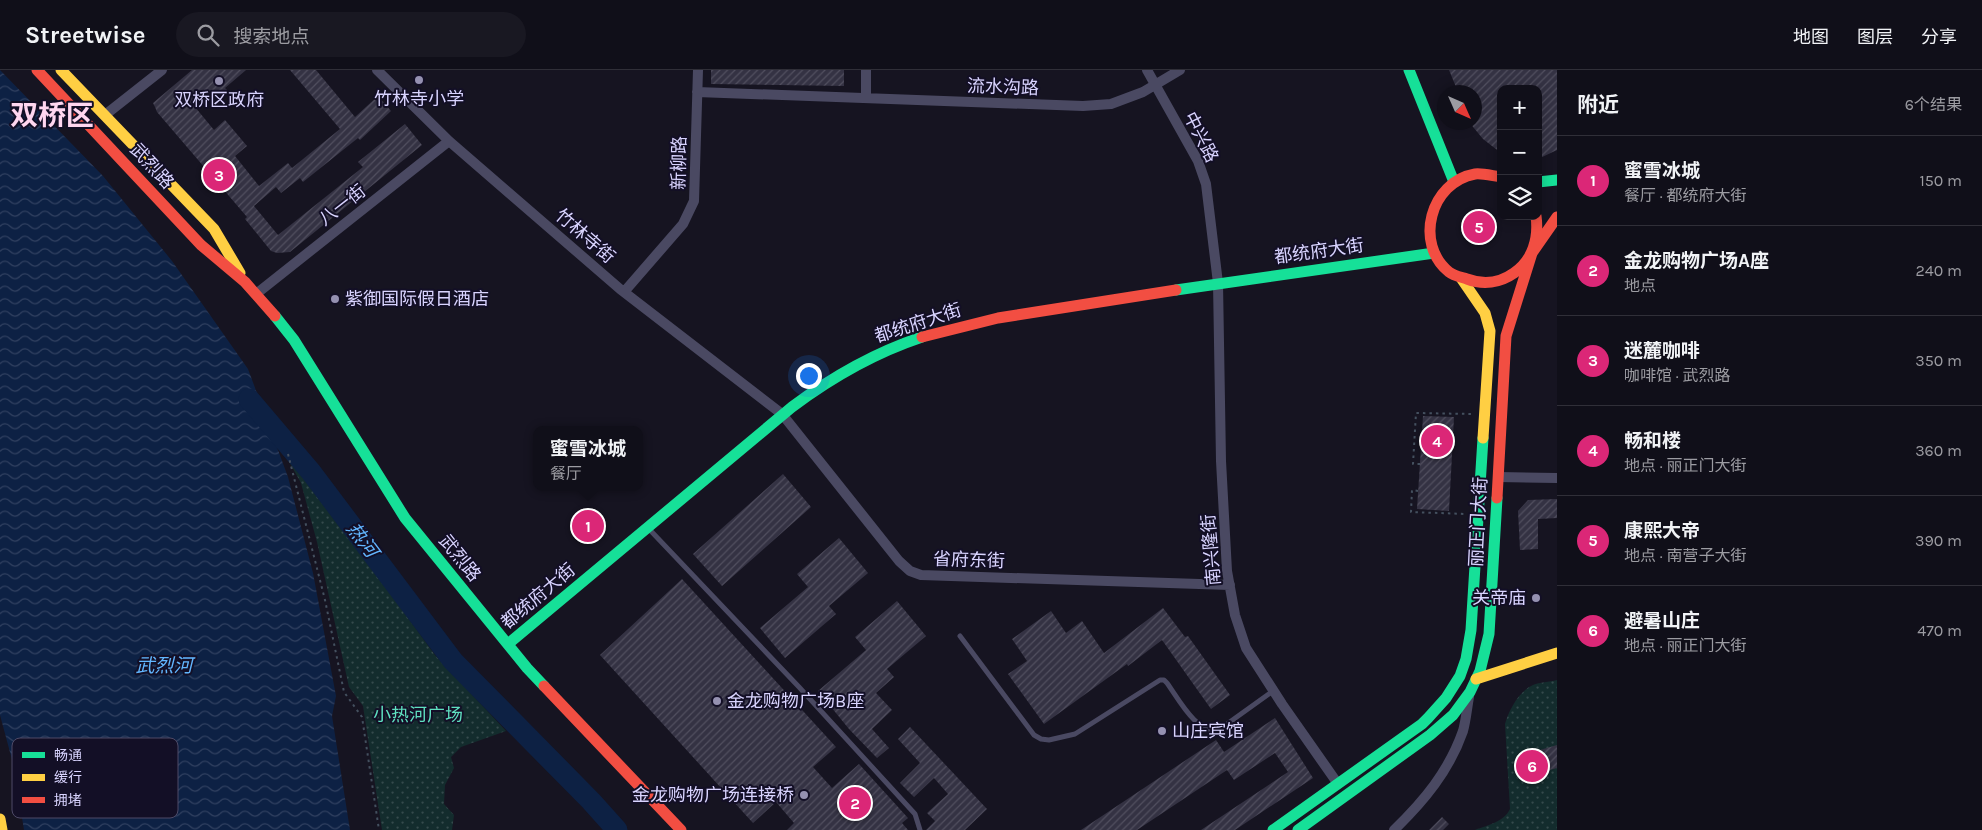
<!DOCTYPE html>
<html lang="zh">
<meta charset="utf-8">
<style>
:root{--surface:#100f19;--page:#191822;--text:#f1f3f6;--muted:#9c9ca2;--line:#302f38;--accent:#db2777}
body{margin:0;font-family:Karla,"Noto Sans SC",sans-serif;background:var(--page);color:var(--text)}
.controls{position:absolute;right:15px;top:15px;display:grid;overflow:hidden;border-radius:10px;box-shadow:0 2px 12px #0003}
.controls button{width:45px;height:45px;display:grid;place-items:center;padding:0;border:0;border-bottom:1px solid var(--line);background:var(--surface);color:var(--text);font:25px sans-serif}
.compass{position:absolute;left:1437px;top:15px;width:45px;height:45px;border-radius:50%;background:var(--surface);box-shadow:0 2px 12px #0003;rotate:135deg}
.you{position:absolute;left:808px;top:305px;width:18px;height:18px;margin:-12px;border:4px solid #fff;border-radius:50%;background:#1a73e8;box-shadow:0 0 0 8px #1a73e833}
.badge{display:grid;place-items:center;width:32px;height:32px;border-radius:50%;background:var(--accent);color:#fff;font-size:16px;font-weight:700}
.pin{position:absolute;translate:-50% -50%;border:2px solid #fff;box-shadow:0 1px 5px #0006}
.popup{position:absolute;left:533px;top:356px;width:110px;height:65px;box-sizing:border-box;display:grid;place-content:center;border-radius:10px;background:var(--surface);filter:drop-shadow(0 1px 4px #0005);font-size:16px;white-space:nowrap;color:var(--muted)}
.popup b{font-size:19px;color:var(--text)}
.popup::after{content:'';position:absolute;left:50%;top:100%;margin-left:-10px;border:10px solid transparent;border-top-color:var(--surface)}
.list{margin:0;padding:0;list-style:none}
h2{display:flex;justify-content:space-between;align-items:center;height:65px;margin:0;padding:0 20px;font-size:21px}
h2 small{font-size:16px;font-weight:400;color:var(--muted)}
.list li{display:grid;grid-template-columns:32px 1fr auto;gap:15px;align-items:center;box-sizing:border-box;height:90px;padding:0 20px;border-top:1px solid var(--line)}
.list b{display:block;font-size:19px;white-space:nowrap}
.list p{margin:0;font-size:16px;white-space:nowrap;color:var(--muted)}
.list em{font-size:16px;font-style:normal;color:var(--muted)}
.icon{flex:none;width:28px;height:28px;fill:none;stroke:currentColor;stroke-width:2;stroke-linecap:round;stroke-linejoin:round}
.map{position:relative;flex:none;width:1557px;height:760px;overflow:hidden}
header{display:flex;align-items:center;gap:30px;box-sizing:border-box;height:70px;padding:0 25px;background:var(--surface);border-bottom:1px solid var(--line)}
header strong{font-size:24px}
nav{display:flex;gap:28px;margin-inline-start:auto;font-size:18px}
.search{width:350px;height:45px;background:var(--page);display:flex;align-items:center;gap:12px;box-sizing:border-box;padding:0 18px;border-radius:28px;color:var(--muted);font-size:19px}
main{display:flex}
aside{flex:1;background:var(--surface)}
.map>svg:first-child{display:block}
</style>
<header>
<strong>Streetwise</strong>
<div class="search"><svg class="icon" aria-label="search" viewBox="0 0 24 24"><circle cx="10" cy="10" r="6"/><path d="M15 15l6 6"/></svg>搜索地点</div>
<nav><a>地图</a><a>图层</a><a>分享</a></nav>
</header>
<main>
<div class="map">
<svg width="1557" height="760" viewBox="0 0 1557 760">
<defs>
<pattern id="park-dots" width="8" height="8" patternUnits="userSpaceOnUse" patternTransform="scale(1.25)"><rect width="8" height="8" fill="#132c2d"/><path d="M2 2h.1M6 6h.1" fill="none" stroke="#354a4c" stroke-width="1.8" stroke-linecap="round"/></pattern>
<pattern id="water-waves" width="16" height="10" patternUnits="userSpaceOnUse" patternTransform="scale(1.25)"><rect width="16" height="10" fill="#0d2144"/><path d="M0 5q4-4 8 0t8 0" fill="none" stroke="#304060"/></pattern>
<pattern id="building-hatch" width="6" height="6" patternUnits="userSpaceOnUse" patternTransform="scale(1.25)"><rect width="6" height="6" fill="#343243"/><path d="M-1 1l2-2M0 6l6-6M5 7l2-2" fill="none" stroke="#514f5f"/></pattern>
</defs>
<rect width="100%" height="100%" fill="#161421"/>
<path fill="url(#park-dots)" d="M271,359L435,585L506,661L461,677L451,687L454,698L445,715L444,734L454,745L452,760H382L363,636L349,617L317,472L301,413Z
M1557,610V760H1475C1488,755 1504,752 1510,739L1505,654C1509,640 1519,621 1533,615C1540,612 1549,612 1557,610Z"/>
<path fill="url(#water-waves)" d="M0,0L103,106L172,191L248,299L288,407L313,503L336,626L332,646L350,760H24L14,697L0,645Z"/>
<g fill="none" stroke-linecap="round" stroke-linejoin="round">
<path stroke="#0d2144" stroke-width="21" d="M249,329L311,402L453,591L591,731L617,760"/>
</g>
<path fill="url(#building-hatch)" d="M192,0H246L225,18L227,20L218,27L213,21L195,37L214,60L225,50L247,76L235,86L259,116L288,93L292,98L340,59L290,0H316L355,47L378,26L391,41L360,70L358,68L303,112L300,108L281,123L276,117L254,136L278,165L363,97L358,92L405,54L422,75L290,182L277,183L271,181L245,149L247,147L157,42L155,37L153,33Z
M711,0H844V16L711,14Z
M1449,0H1557V80L1538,89V19H1501V83L1483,69L1469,52H1474V22H1458Z
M1423,346L1454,347L1449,441L1417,439Z
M783,404L811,437L722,516L693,484Z
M1557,429V448L1538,449V479L1520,480L1518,441L1528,430Z
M839,468L868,503L829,536L836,544L785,588L760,558L808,517L797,504Z
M682,509L836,677L813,697L832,718L859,694L908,748L902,753L908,760H787L794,753L776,732L753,753L600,585Z
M897,531L926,566L887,599L894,607L876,623L892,640L872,659L889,678L877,688L849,659L818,621L866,580L855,567Z
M1163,538L1185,567L1188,566L1230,625L1211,639L1162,570L1128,596L1127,594L1044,654L1008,604L1027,591L1012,569L1051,541L1066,563L1082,551L1104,583Z
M1275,648L1313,708L1235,760H1201L1288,702L1275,683L1234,710L1227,700L1137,760H1081L1216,670L1224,682Z
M910,657L987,739L965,760H926L935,751L927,743L948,724L934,708L914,727L900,713L920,693L898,669Z
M1557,675V698L1546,701L1540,680Z
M1442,747L1449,754L1443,760H1429Z"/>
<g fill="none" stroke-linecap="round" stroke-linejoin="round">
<path stroke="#44505f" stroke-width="2" stroke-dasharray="2.5 4" stroke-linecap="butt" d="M288,384L325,530L344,622L362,647L379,760
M1420,394H1413L1416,343L1472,344
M1418,421L1412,420L1411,442L1466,444"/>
<path stroke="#4a4962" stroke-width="5" d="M649,459L799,617L915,744L920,760
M960,566L1034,665L1041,669L1049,670L1075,664L1160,610H1164L1167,613C1178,628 1198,667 1220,659L1273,621"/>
<path stroke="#4a4962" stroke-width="10" d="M377,0L449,71L620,219L782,344L899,491L910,501L921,505L1230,515
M1147,0L1198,91L1206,114L1218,213L1221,391L1227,501L1235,545L1246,578L1282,634L1338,714
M697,22L1083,36L1111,34L1143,22L1180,0
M866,28V0
M105,45L162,0
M624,222L683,154L694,131L698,0
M256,224L449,71
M1498,407L1557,408
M1394,760C1424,731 1449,701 1463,661C1466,650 1467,638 1469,627"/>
<path stroke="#16e098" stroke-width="11" d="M1409,0L1454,112
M1538,112L1557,110
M1176,220L1434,183
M275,246L294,270L405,448L527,598L544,616
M508,574L792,337C832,307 874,283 922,267
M1273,760L1422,654L1428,648L1446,628L1460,606L1466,589L1471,560L1483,368
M1298,760L1430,665L1453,645L1470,622L1480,601L1489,564L1497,428"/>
<path stroke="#ffcf43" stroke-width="11" d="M61,0L214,159L240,203
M1461,208L1485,243L1490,261L1483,368
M1476,609L1557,583
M0,749L2,760"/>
<path stroke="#f24e42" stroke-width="11" d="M37,0L201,175L245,212L275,246
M1501,107C1493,106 1482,103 1475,104C1430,112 1414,174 1449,202C1454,206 1461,207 1467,209C1483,215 1500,213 1514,203C1533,190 1539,168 1536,146
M922,267L998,248L1176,220
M1497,428L1506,266L1532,183L1557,147
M544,616L681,760"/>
</g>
<g fill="#9591b1" stroke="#130f26" stroke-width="2">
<circle cx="419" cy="10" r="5"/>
<circle cx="219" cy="11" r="5"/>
<circle cx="335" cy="229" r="5"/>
<circle cx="1536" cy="528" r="5"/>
<circle cx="717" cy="631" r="5"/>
<circle cx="1162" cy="661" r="5"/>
<circle cx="804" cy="725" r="5"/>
</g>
<g text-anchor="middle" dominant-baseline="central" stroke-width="4" stroke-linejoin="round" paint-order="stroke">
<g font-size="18" fill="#d9d4ff" stroke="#130f26">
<text transform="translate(1003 17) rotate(2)">流水沟路</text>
<text transform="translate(1201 67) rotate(63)">中兴路</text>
<text transform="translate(679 93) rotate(-89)">新柳路</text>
<text transform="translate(152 96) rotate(47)">武烈路</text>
<text transform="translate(342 135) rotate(-38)">八一街</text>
<text transform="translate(585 166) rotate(41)">竹林寺街</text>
<text transform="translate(1319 181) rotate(-8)">都统府大街</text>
<text transform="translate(918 253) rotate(-18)">都统府大街</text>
<text transform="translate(1478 452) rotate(-87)">丽正门大街</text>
<text transform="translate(1211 480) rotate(-95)">南兴隆街</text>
<text transform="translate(460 488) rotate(51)">武烈路</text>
<text transform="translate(969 490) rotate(2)">省府东街</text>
<text transform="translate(538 526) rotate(-40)">都统府大街</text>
</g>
<g font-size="18" fill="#d9d4ff" stroke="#130f26" text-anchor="start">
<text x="419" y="29" text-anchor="middle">竹林寺小学</text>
<text x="219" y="30" text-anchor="middle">双桥区政府</text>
<text x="345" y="229">紫御国际假日酒店</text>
<text x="1526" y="528" text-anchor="end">关帝庙</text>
<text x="727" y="631">金龙购物广场B座</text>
<text x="1172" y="661">山庄宾馆</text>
<text x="794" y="725" text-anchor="end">金龙购物广场连接桥</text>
</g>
<g font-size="18" fill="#5fe0c0" stroke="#130f26">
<text x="418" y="645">小热河广场</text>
</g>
<g font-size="19" font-style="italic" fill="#62b6ff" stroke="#130f26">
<text transform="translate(362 470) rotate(53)">热河</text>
<text x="164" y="596">武烈河</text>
</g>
<g font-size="28" font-weight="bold" fill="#ffd6f0" stroke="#130f26">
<text x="52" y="45">双桥区</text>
</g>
</g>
<rect x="12" y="668" width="166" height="80" rx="8" fill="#130f26" stroke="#4e4a67" stroke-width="1"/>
<rect x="22" y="682" width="23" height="6" fill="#16e098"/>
<rect x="22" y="704" width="23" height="7" fill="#ffcf43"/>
<rect x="22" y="727" width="23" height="6" fill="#f24e42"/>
<g font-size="14" fill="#d9d4ff">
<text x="54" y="690">畅通</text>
<text x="54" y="712">缓行</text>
<text x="54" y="735">拥堵</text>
</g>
</svg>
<div class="controls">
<button>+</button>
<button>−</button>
<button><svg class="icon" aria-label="layers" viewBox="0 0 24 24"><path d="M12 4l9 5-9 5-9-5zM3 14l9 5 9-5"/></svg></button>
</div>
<svg class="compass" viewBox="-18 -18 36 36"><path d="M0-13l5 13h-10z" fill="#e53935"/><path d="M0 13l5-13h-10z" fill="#9c9ca2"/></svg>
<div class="you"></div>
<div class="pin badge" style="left:588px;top:456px">1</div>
<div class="popup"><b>蜜雪冰城</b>餐厅</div>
<div class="pin badge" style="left:855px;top:733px">2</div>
<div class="pin badge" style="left:219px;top:105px">3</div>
<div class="pin badge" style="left:1437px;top:371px">4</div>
<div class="pin badge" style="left:1479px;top:157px">5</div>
<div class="pin badge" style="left:1532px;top:696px">6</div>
</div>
<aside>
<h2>附近<small>6个结果</small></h2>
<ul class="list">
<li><span class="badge">1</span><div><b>蜜雪冰城</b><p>餐厅 · 都统府大街</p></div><em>150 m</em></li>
<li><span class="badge">2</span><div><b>金龙购物广场A座</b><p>地点</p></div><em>240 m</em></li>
<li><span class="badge">3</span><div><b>迷麓咖啡</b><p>咖啡馆 · 武烈路</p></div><em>350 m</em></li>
<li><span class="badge">4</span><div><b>畅和楼</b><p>地点 · 丽正门大街</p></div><em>360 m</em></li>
<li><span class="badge">5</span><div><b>康熙大帝</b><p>地点 · 南营子大街</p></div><em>390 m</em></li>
<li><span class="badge">6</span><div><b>避暑山庄</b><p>地点 · 丽正门大街</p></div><em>470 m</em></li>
</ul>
</aside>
</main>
